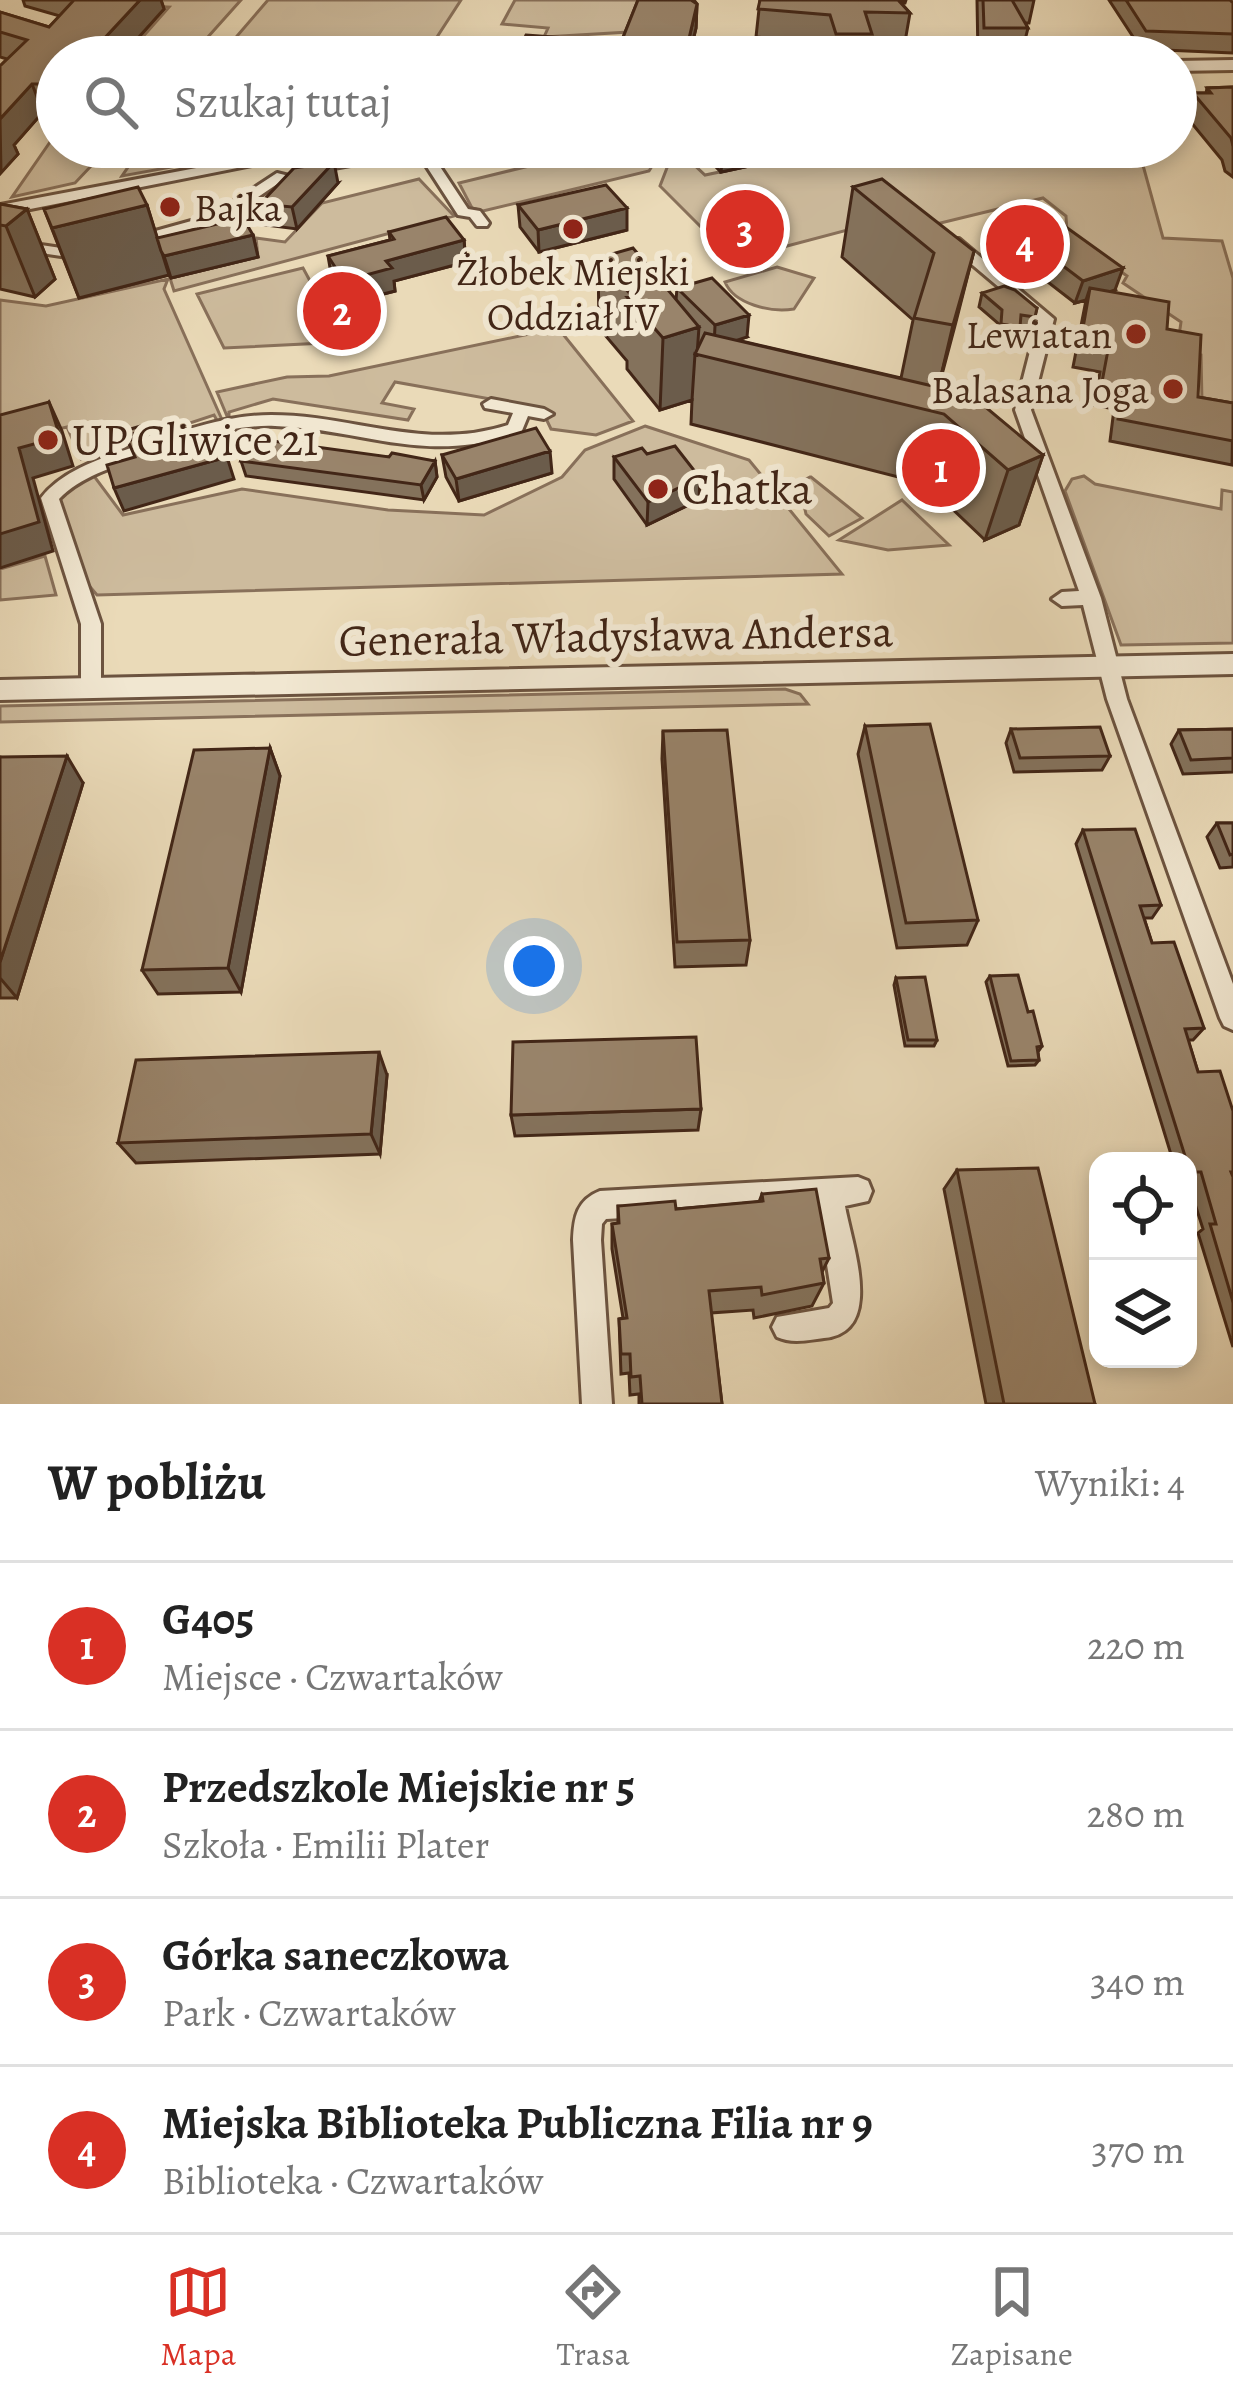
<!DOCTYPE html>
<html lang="pl">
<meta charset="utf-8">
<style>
:root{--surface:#fff;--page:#f2f2f2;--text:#222;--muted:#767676;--line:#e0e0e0;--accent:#d93025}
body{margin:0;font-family:Alegreya,serif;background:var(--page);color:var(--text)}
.controls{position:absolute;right:36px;bottom:36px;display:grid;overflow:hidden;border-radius:24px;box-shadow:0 6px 18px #0003}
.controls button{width:108px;height:108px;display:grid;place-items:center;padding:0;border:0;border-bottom:3px solid var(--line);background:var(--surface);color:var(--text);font:60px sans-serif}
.you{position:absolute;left:534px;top:966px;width:42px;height:42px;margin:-30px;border:9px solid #fff;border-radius:50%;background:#1a73e8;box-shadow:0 0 0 18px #1a73e833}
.badge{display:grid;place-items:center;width:78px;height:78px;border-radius:50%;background:var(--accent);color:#fff;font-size:39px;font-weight:700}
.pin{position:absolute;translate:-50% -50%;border:6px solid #fff;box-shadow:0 3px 12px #0006}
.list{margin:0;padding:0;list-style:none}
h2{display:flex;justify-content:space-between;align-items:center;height:156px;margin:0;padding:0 48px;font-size:51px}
h2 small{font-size:39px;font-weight:400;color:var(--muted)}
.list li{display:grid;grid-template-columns:78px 1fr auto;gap:36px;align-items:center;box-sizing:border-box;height:168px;padding:0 48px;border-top:3px solid var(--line)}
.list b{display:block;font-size:45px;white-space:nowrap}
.list p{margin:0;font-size:39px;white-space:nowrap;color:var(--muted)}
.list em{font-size:39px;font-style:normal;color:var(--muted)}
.icon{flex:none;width:66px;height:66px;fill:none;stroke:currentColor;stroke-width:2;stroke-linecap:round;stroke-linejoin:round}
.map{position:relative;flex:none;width:1233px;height:1404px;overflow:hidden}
.search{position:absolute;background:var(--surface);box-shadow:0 6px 18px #0003;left:36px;right:36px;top:36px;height:132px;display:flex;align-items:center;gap:30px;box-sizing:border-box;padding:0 42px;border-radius:66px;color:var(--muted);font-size:45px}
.sheet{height:828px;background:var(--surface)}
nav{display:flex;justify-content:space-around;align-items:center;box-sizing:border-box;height:168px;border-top:3px solid var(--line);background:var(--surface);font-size:33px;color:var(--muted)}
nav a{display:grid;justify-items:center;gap:6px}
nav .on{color:var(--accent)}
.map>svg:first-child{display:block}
</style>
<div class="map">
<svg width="1233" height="1404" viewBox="0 0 1233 1404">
<rect width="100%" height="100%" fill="#eadab8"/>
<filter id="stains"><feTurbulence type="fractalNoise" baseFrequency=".00167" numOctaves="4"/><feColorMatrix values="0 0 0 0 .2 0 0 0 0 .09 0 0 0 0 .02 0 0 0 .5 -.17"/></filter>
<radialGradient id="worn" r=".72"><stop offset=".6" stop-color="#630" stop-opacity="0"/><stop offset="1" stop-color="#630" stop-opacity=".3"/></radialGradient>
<path fill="#cdbb9d" stroke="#88705a" stroke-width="3" d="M116,0H241L190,57H125L169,7L111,4Z
M268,0H461L424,57H219Z
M515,0H640L629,32L544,37L548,28L502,24Z
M57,132V147H109L75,183L12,197Z
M142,147H282L122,176Z
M655,147H664L649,171L483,211L472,208L459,183L595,150L650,157Z
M675,147L705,175L753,165L752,147H1138L1163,238L1222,241L1233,278V408L1202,402L1201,355L1177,350L1181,322L1123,283L1127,276L1067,232L1066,216L1043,198L871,240L851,229L753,255L725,251L660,186Z
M419,179L454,216L174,291L169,275L171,278L258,257L256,238L285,242L322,203Z
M777,267L814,278L794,309C771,313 734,304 725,282Z
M303,268L343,342L224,348L197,294Z
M168,279L164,289L223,422L219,424L214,415L81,459L67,427L0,442V300L46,306Z
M558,328L633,421L596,435L551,429L541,408L395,382L382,403L414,409L408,420L273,399L229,412V421L217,392L287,377L329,376Z
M645,426L749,460L842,574L97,595L69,562L52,492L94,476L123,515L242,489L388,510L484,515L562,477L585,450Z
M1084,476L1095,484L1221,509L1222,490L1233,492V643L1121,645L1065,491L1072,479Z
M810,477H811L862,518L829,536L806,514L799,483Z
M902,500L949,545L888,550L839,540Z
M45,556L56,595L0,600V569Z
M785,689L800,694L808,704L0,722V706Z"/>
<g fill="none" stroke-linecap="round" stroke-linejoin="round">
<g stroke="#6c533f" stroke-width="6">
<path id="minor" d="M397,147H460L453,151L431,153L468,209L480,211L489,223L487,226H477L470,217L458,215L418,153L311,172L304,168Z
M277,173L289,176L223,221L130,244L123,240L213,215Z
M0,239L68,249L88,245L95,249L68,257L0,247Z
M949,239H959L1054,319L1031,410L1101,598L1127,699L1233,984V1030L1224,1026L1220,1018L1107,699L1083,605L1062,606L1052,599L1062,592L1079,591L1015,410L1038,320L949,245Z
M491,399L544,409L553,414L544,419L528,416L521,433C422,465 370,430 275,426C231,424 182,442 141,457C113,467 80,477 59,499L101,624V687L98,693H84L81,687V624L41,498C62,471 97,460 128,449C172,434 224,415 271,415C355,415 423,452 508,425L513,413L485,408L483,404Z
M858,1177L868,1181L872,1191L868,1201L845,1206C852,1246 885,1332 824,1338C808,1340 792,1344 777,1337L772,1327L777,1317L829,1308L833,1303L818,1207L606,1219L602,1224L601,1240L612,1404H582L573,1240C574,1217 577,1200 600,1191Z"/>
</g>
<g stroke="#6c533f" stroke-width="6">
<path id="tertiary" d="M1233,60V70L1176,71V61Z
M307,147H343L0,215V205Z
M1233,654V674L0,700V680Z"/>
</g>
<use href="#minor" fill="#f1e7d1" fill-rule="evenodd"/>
<use href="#tertiary" fill="#f1e7d1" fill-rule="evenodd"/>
</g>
<path fill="#84725c" stroke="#422617" stroke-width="3" d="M23,0H161L164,9L121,57H57V113L43,112L14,145L18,154L0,173V66L7,59L0,57V12L49,27L60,16L25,6Z
M638,0H694L697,4L696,28L689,57H618V50Z
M760,0H906L905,3H901L910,13L905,42L871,40L868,57H830L827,43L756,37Z
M977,0H1034L1029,23H1025L1028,28L1021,56H978Z
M1109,0H1230L1233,3V53L1141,49Z
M1233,87V177L1225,171L1222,160L1185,115L1193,93H1206L1207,88Z
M687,147H755L754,165L721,172L709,160L701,162Z
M338,183L297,229L265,225L260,204Z
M853,187L974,251L938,387L1043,455L1019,525L985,540L926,484L691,424L692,400L660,410L627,369V361L599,328L598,258L676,300L677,288L747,337L737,340L901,378L913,320L842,257Z
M0,204L27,209L55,279L35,297L0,289Z
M147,205L157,238L253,235L258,257L171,278L168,273L169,275L79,298L44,209Z
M518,205L627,230L539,252L520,227Z
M997,216L1115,290L1110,292L1167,329L1198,397L1233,403L1232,465L1110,441L1114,409L1094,405L1100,372L1073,367L1086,300L1075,303L991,238Z
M389,232L464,240L466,262L394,281L395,291L348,303L332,279L328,256L390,240Z
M982,293L1037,308L1031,331L1019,329L1016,341L997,338L999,324L979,307Z
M442,455L552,473L459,501L446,477Z
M389,457L435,461L437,477L424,500L246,476L241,461Z
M614,457L699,500L647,525L614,479Z
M865,726L978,920L967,945L897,948L858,754Z
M1011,729L1110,756L1102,770L1014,772L1006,743Z
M1233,729V772L1183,774L1171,744L1179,730Z
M663,731L750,940L746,965L675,967L662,759Z
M270,748L280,776L241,992L158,994L142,970Z
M0,757L83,783L17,998H0Z
M1217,823H1233V867L1220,868L1207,837Z
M1083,830L1161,905L1152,918H1144L1152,943L1204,1028L1193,1040H1188L1198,1072L1233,1111V1347L1198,1233L1203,1229L1188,1182V1161H1173L1076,844Z
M990,976L1028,1012L1042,1046L1038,1052L1039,1060L1035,1065L1008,1066L986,982Z
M896,978L937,1040L934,1046H905L894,985Z
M387,1075L380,1154L136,1163L118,1143Z
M701,1109L698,1130L515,1136L511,1115Z
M957,1170L1095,1404H986L944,1189Z
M762,1194L829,1258L822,1272L824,1283L812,1306L754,1318L753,1310L711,1313L722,1404H639V1394L630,1395L629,1373L621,1374L619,1319L623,1318L612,1249V1224L618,1223V1206L676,1209L759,1202Z"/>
<path fill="#6b5c4b" stroke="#422617" stroke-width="3" d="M140,0H161L164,9L121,57H87Z
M697,4L696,28L689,57H686L687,47Z
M32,84L43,112L14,145L18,154L1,173L0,119Z
M702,147H710L709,160L701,162Z
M740,147H755L754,165L721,172L723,151Z
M334,162L338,183L297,229L292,207Z
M147,205L169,275L79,298L52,228Z
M627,208V230L539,252L538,230Z
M27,209L55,279L35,297L6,226Z
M253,235L258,257L171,278L164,256Z
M464,240L466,262L394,281L395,291L348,303L344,281L386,261Z
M974,251L956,322L936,397L953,325Z
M1123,268L1115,290L1088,299L1090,288L1086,300L1075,303L1083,281Z
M749,315L747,337L714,348L715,325Z
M699,327L697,355L695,354L692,400L660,410L663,338Z
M49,402L62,431L73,466L33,478L53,551L0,568V534L19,448Z
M149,429L152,436L129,444L126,436Z
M550,451L552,473L459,501L456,479Z
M1043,455L1019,525L985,540L1008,470Z
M227,457L234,479L124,511L114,488Z
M435,461L437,477L424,500L421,485Z
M700,478L699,500L647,525L648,502Z
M270,748L280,776L241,992L228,968Z
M67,756L83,783L17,998L0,978V962Z
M379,1052L387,1075L380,1154L371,1134Z"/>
<path fill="#99846b" stroke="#422617" stroke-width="3" d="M74,0H140L87,57H57V84H32L0,119V66L27,40L0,32V12L49,27Z
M638,0H691L697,4L687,47L618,50Z
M760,0H898L910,13L865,12L872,34H836L830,15L758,9Z
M983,0H1012L1028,28H984Z
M1126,0H1230L1233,3V34L1146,31Z
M526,35L568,38L565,48L573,47L569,57H498L501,50L519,51Z
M1233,87V146L1231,138L1193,93H1211L1207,88Z
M334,162L292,207L260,204L294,168Z
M882,179L974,251L953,325L914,318L934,253L853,187Z
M606,185L627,208L538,230L518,205Z
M138,187L147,205L52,228L44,209Z
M0,204L27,209L6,226L0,225Z
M1030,207L1047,219L1052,217L1123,268L1083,281L997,216Z
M446,217L464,240L386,261L392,268L344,281L328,256L394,239L389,232Z
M243,218L253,235L164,256L161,251L157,238Z
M633,248L699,327L663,338L627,297L632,296L598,258Z
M712,278L749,315L715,325L677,288Z
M1004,286L1015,290L1037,308L1035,317L1021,315L1020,327L1001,324L1002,310L982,293Z
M1090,288L1169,302L1167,329L1201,335L1198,397L1233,403V441L1118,419L1122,386L1102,382L1108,350L1080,345Z
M705,333L971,395L1043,455L1008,470L944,414L695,354Z
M49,402L60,437L19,448L39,522L0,534V415Z
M147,424L149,429L126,436L124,431Z
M536,428L550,451L456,479L442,455Z
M152,432L159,450L217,434L227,457L114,488L107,465L135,457L128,441Z
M258,439L389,457L392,453L435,461L421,485L241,461Z
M675,446L700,478L648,502L614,457L642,448L647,454Z
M930,724L978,920L906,923L865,726Z
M1100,727L1110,756L1020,758L1011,729Z
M1233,729V758L1191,760L1179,730Z
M727,730L750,940L677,942L663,731Z
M270,748L228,968L142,970L194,750Z
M67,756L0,962V757Z
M1217,823H1233V854L1230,855Z
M1135,829L1161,905L1140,906L1152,943L1174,942L1204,1028L1185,1029L1198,1072L1220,1071L1233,1111V1172H1231L1233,1177V1302L1210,1224H1216L1201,1172H1190L1083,830Z
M1018,975L1028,1012L1033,1011L1042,1046L1037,1047L1039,1060L1011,1061L990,976Z
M925,977L937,1040H908L896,978Z
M696,1037L701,1109L511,1115L513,1042Z
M379,1052L371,1134L118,1143L136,1060Z
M1038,1168L1095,1404H1004L957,1170Z
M816,1189L829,1258L820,1259L824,1283L762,1295L761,1287L709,1291L722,1404H642L640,1376L631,1377L630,1354H621L619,1319L627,1318L612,1224L619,1223L618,1206L675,1201L676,1209L763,1201L762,1194Z"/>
<g fill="#8f2418" stroke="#f1e7d1" stroke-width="4.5">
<circle cx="170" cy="207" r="12"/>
<circle cx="573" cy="229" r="12"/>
<circle cx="1136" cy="334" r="12"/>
<circle cx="1173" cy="389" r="12"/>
<circle cx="48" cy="440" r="12"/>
<circle cx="658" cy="489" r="12"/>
</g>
<g text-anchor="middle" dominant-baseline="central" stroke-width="12" stroke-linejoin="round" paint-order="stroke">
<g font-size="39" fill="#422617" stroke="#f1e7d1" text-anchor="end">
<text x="194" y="207" text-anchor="start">Bajka</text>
<text x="573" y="271" text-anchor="middle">Żłobek Miejski<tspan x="573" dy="45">Oddział IV</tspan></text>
<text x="1112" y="334">Lewiatan</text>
<text x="1149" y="389">Balasana Joga</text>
</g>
<g font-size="45" fill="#422617" stroke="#f1e7d1" text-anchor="start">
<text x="72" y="440">UP Gliwice 21</text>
<text x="682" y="489">Chatka</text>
</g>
<g font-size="45" fill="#422617" stroke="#f1e7d1">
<text transform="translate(616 636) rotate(-1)">Generała Władysława Andersa</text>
</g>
</g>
<rect width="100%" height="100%" filter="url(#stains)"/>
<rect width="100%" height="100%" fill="url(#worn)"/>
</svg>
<div class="controls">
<button><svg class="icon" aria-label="locate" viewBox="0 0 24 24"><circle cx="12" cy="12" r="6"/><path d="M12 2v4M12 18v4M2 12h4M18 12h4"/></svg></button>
<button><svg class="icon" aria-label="layers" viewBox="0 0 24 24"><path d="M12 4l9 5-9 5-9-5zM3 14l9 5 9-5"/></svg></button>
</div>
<div class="you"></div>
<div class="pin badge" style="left:941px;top:468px">1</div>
<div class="pin badge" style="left:342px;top:311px">2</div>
<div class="pin badge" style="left:745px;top:229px">3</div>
<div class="pin badge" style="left:1025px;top:244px">4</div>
<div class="search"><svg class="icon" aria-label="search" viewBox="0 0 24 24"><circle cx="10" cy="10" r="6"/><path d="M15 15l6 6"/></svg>Szukaj tutaj</div>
</div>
<section class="sheet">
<h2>W pobliżu<small>Wyniki: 4</small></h2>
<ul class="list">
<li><span class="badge">1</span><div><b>G405</b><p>Miejsce · Czwartaków</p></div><em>220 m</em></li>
<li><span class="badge">2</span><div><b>Przedszkole Miejskie nr 5</b><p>Szkoła · Emilii Plater</p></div><em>280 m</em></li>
<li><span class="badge">3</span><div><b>Górka saneczkowa</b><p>Park · Czwartaków</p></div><em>340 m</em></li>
<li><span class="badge">4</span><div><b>Miejska Biblioteka Publiczna Filia nr 9</b><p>Biblioteka · Czwartaków</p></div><em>370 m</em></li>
</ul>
</section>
<nav>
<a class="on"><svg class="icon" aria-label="map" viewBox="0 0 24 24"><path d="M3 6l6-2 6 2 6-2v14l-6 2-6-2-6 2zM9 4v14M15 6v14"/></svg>Mapa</a>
<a><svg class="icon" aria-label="directions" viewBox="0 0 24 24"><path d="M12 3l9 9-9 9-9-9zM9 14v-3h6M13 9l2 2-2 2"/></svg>Trasa</a>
<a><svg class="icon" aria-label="saved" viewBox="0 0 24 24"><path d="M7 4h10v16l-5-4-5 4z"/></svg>Zapisane</a>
</nav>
